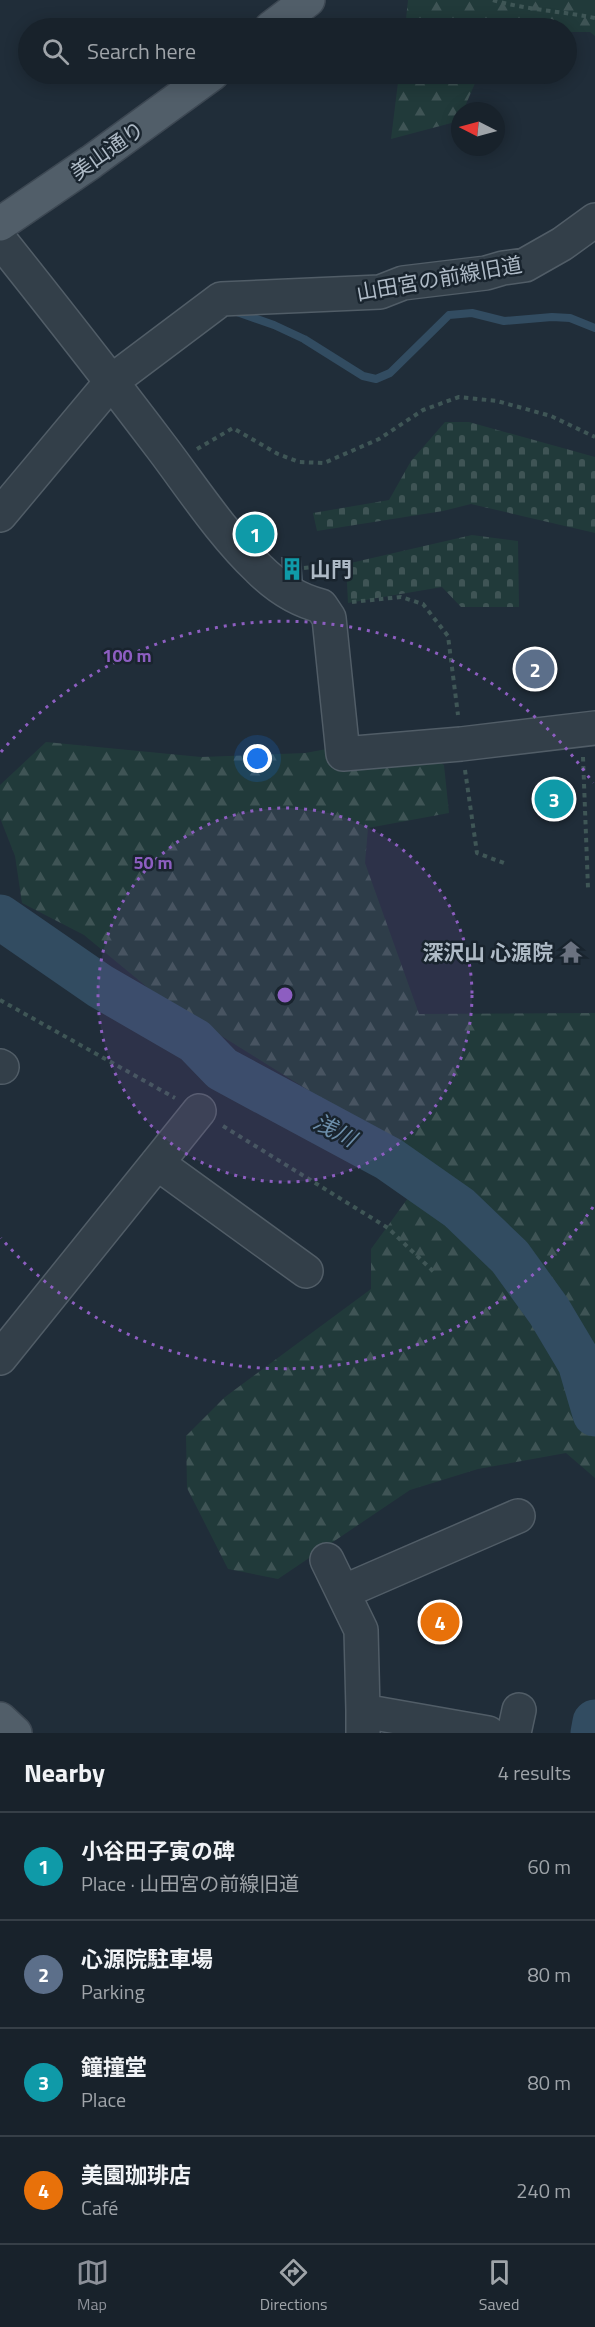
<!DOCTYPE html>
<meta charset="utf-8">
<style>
:root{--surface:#18222b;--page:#212a33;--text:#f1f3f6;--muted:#9fa4a9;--line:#363f47;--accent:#8c9099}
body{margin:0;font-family:"Titillium Web","Noto Sans JP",sans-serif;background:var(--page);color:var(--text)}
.compass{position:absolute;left:451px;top:102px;width:54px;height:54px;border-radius:50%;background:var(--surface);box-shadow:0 3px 15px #0003;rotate:276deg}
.you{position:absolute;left:258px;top:759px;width:21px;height:21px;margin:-15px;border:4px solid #fff;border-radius:50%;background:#1a73e8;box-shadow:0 0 0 9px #1a73e833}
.badge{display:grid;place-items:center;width:39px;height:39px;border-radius:50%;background:var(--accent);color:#fff;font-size:20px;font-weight:700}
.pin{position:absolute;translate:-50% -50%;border:3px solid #fff;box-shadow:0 2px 6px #0006}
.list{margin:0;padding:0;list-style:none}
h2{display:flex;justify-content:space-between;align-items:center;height:78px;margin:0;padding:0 24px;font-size:26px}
h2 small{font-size:20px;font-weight:400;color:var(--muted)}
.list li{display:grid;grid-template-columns:39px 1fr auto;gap:18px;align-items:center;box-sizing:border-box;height:108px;padding:0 24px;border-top:2px solid var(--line)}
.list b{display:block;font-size:22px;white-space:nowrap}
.list p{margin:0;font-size:20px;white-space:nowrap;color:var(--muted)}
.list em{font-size:20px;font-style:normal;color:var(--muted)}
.icon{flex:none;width:33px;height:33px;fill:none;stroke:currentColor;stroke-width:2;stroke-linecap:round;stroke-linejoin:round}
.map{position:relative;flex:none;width:595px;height:1733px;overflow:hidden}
.search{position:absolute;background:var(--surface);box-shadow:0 3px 15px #0003;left:18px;right:18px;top:18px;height:66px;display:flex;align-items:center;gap:15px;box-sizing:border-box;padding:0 21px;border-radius:33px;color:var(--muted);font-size:22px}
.sheet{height:510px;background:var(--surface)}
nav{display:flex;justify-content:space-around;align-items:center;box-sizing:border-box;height:84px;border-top:2px solid var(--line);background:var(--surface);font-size:16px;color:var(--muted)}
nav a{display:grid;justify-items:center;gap:3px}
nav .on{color:var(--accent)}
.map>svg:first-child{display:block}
</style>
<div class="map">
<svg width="595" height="1733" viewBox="0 0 595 1733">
<defs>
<pattern id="forest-firs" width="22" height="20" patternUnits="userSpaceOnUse" patternTransform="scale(1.5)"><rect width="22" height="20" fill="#213a3a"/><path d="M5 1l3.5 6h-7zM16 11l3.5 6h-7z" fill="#3f5455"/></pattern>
<pattern id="cemetery-stones" width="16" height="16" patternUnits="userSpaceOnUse" patternTransform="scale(1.5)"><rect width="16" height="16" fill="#213a3a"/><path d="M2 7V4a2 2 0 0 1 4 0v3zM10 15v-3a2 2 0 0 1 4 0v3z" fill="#3f5455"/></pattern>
</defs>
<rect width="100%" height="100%" fill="#202d39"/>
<path fill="url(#forest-firs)" d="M408,0H595V36L590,32H567L566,28H405Z
M399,74H479L463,111H460L459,121L391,139Z
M403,735L444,765L449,813L368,828L365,863L419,1014L595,1013V1478L566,1453L478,1469L410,1490L278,1579L228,1569L187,1488L186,1436L225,1397L371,1289V1249L408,1198L419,1165L316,1095L159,997L84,935L22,903L15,856L0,818V785L46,742L201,757L305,753Z"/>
<path fill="url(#cemetery-stones)" d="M445,422H469L595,457V533L471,504L443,511L317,531L313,513L389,500L411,461Z
M472,535L518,541L519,607H461L442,587L348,603L346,564Z"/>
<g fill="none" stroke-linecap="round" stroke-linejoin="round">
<path stroke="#324c61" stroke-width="8" d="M234,311L274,325L304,339L363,376L376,379L390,373L449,315L472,313L504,321L552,317L570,318L595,328"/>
<path stroke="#324c61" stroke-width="45" d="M0,917L100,986L195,1041L222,1069L389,1159L459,1208L510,1257L549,1311L580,1363L595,1414
M593,1733L595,1722"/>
</g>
<path fill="#485865" d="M301,556L303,580L282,581L281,557Z
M545,788L565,789L563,809L543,808Z"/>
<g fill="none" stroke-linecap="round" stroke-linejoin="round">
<g stroke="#515d67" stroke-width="36">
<path id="minor" d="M0,240C55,309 109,378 162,448C193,489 222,534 259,569C276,586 297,600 321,606L329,618L343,754L461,744L595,728
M0,515L112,381L221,299L380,292L403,283L486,273L503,268L525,265L562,244L595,220
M0,1066L2,1067
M157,1163L306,1271
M0,1358L199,1111
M327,1560L361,1630L363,1711
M343,1592L518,1516
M363,1732V1711L488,1733
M514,1733L519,1710"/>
</g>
<g stroke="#3d4853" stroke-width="36">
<path id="major" d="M271,28L308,0
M0,224L91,162L212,74
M0,1719L15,1733"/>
</g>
<path stroke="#3f5656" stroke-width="4" stroke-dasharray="4.5 4.5" stroke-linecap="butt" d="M493,0C526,10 561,11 595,18
M197,449L233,428L278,454L299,462L324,463L379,439L423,410L459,397L497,401L551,416L595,437
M304,568L315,567L316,576
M352,602L401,597L423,604L448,636L458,715
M583,757L588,888
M465,770L477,853L504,863
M0,1000L175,1098
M223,1126L388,1228L436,1274"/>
<use href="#minor" stroke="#333f49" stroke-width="33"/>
<use href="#major" stroke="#515e69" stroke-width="33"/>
</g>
<circle cx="285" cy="995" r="187" fill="#8d5ec1" fill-opacity=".12"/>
<g fill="none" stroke="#8d5ec1" stroke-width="3" stroke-dasharray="3 6">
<circle cx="285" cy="995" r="187"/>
<path d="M593 1207A374 374 0 0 1 1 1238M1 752A374 374 0 0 1 593 783"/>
</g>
<defs>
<g id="building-bare" transform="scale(1.8)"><path d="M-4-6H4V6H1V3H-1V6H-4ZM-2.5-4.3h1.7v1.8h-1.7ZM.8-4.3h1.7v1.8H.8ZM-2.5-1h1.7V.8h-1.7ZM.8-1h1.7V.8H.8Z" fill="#0f9aa8" stroke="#19242e" stroke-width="2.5" paint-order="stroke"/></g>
<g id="temple-bare" transform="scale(1.8)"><path d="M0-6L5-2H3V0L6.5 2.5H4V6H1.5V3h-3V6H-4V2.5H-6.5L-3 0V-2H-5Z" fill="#6b7280" stroke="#19242e" stroke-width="2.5" paint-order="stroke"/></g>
</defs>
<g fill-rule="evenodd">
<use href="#building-bare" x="292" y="569"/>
<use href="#temple-bare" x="571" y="952"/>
</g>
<g text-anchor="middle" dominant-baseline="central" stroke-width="5" stroke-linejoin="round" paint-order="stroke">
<g font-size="21" fill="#aebac6" stroke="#19242e">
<text transform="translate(107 150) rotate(-35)">美山通り</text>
<text transform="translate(439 278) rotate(-10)">山田宮の前線旧道</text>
</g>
<g font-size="21" font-weight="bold" fill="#aebac6" stroke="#19242e" text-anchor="start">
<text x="310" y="569">山門</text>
<text x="553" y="952" text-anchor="end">深沢山 心源院</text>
</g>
<g font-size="22" font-style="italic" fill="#6d8fab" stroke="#19242e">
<text transform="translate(335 1130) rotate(28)">浅川</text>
</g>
</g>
<circle cx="285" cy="995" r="9" fill="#8d5ec1" stroke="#19242e" stroke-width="3"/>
<g font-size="18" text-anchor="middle" font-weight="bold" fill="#8d5ec1" stroke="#19242e" stroke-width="5" stroke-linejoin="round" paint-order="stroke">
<text x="127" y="662">100 m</text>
<text x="153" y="869">50 m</text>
</g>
</svg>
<svg class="compass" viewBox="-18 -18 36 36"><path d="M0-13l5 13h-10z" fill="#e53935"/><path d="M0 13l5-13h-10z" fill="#9fa4a9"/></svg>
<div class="you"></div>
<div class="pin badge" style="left:255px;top:534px;background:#0f9aa8">1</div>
<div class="pin badge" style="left:535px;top:669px;background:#5c6f8a">2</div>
<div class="pin badge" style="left:554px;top:799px;background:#0f9aa8">3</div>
<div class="pin badge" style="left:440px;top:1622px;background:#e8710a">4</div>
<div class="search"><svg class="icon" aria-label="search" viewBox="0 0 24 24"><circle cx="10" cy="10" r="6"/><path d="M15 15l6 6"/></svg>Search here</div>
</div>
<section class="sheet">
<h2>Nearby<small>4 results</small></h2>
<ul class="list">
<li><span class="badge" style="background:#0f9aa8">1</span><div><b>小谷田子寅の碑</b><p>Place · 山田宮の前線旧道</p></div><em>60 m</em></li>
<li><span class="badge" style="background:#5c6f8a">2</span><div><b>心源院駐車場</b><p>Parking</p></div><em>80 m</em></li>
<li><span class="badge" style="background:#0f9aa8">3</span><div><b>鐘撞堂</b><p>Place</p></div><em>80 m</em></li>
<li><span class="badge" style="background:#e8710a">4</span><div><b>美園珈琲店</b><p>Café</p></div><em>240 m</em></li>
</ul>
</section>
<nav>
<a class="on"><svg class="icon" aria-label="map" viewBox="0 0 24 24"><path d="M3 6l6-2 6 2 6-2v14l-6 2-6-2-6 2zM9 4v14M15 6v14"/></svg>Map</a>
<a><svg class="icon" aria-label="directions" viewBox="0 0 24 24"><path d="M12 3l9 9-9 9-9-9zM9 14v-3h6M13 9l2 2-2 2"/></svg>Directions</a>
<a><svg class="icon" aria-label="saved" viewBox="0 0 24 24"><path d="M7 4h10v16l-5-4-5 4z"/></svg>Saved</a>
</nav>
